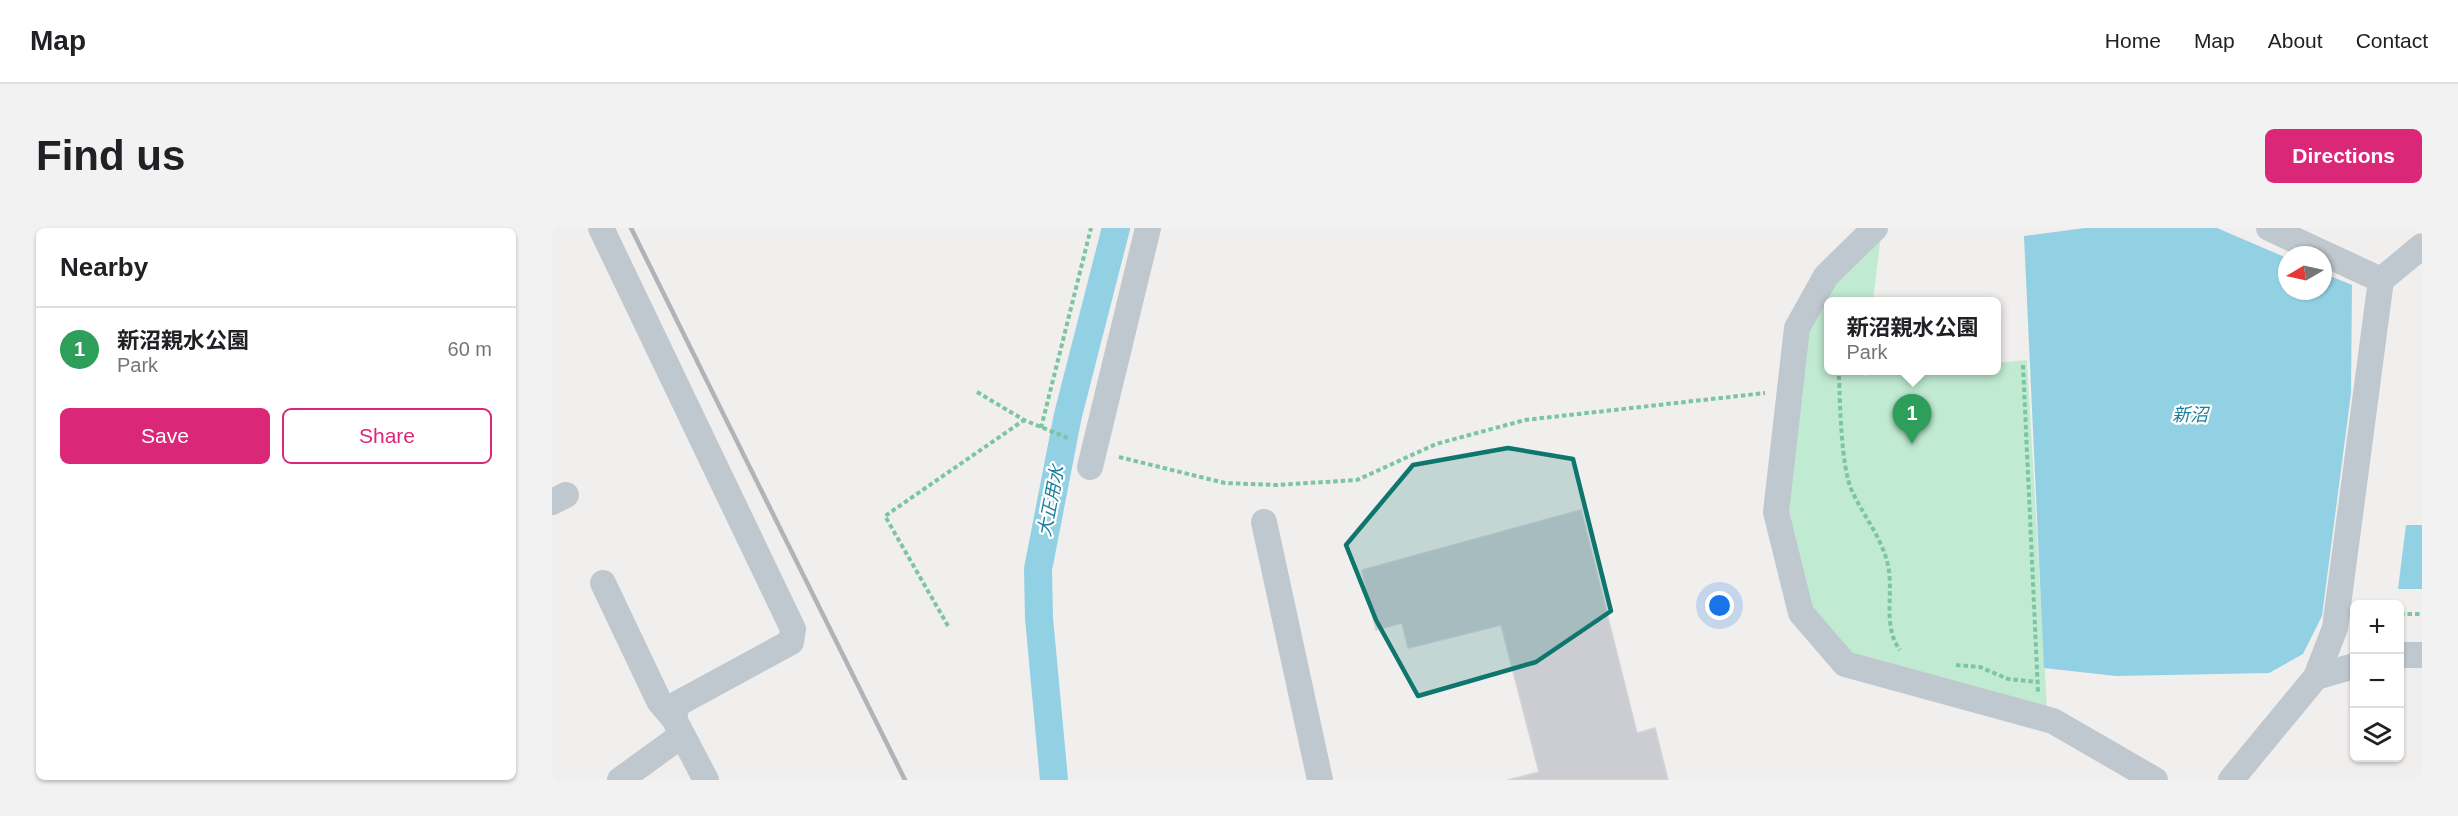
<!DOCTYPE html>
<meta charset="utf-8">
<style>
:root{--surface:#fff;--page:#f2f2f2;--text:#202124;--muted:#757577;--line:#e0e0e0;--accent:#db2777}
body{margin:0;font-family:Arial,"Noto Sans JP",sans-serif;background:var(--page);color:var(--text)}
.controls{position:absolute;right:18px;bottom:18px;display:grid;overflow:hidden;border-radius:9px;box-shadow:0 2px 4px #0004}
.controls button{width:54px;height:54px;display:grid;place-items:center;padding:0;border:0;border-bottom:2px solid var(--line);background:var(--surface);color:var(--text);font:30px sans-serif}
.compass{position:absolute;left:1726px;top:18px;width:54px;height:54px;border-radius:50%;background:var(--surface);box-shadow:0 2px 4px #0004;rotate:261deg}
.you{position:absolute;left:1168px;top:378px;width:21px;height:21px;margin:-15px;border:4px solid #fff;border-radius:50%;background:#1a73e8;box-shadow:0 0 0 9px #1a73e833}
.badge{display:grid;place-items:center;width:39px;height:39px;border-radius:50%;background:var(--accent);color:#fff;font-size:20px;font-weight:700}
.pin{position:absolute;translate:-50% -50px;filter:drop-shadow(0 2px 3px #0008)}
.pin::after{content:'';position:absolute;top:32px;width:21px;height:18px;background:inherit;clip-path:polygon(0 0,100% 0,50% 100%)}
.popup{position:absolute;left:1272px;top:69px;width:177px;height:78px;box-sizing:border-box;display:grid;place-content:center;border-radius:9px;background:var(--surface);filter:drop-shadow(0 2px 4px #0005);font-size:20px;white-space:nowrap;color:var(--muted)}
.popup b{font-size:22px;color:var(--text)}
.popup::after{content:'';position:absolute;left:50%;top:100%;margin-left:-12px;border:12px solid transparent;border-top-color:var(--surface)}
.list{margin:0;padding:0;list-style:none}
h2{display:flex;justify-content:space-between;align-items:center;height:78px;margin:0;padding:0 24px;font-size:26px}
h2 small{font-size:20px;font-weight:400;color:var(--muted)}
.list li{display:grid;grid-template-columns:39px 1fr auto;gap:18px;align-items:center;box-sizing:border-box;height:84px;padding:0 24px;border-top:2px solid var(--line)}
.list b{display:block;font-size:22px;white-space:nowrap}
.list p{margin:0;font-size:20px;white-space:nowrap;color:var(--muted)}
.list em{font-size:20px;font-style:normal;color:var(--muted)}
.actions{display:flex;gap:12px;padding:18px 24px}
.actions a{flex:1;padding:14px 0;border:2px solid var(--accent);border-radius:9px;text-align:center;font-size:21px;color:var(--accent)}
.actions .main{background:var(--accent);color:#fff}
.icon{flex:none;width:33px;height:33px;fill:none;stroke:currentColor;stroke-width:2;stroke-linecap:round;stroke-linejoin:round}
.map{position:relative;flex:none;width:1870px;height:552px;overflow:hidden;border-radius:9px}
header{display:flex;align-items:center;gap:36px;box-sizing:border-box;height:84px;padding:0 30px;background:var(--surface);border-bottom:2px solid var(--line)}
header strong{font-size:28px}
nav{display:flex;gap:33px;margin-inline-start:auto;font-size:21px}
.intro{display:flex;align-items:center;justify-content:space-between;box-sizing:border-box;height:144px;padding:0 36px}
h1{margin:0;font-size:42px}
.button{padding:15px 27px;border-radius:9px;background:var(--accent);color:#fff;font-size:21px;font-weight:700}
main{display:flex;gap:36px;padding:0 36px}
aside{flex:1;background:var(--surface);border-radius:9px;box-shadow:0 2px 4px #0004}
.map>svg:first-child{display:block}
</style>
<header>
<strong>Map</strong>
<nav><a>Home</a><a>Map</a><a>About</a><a>Contact</a></nav>
</header>
<div class="intro"><h1>Find us</h1><a class="button">Directions</a></div>
<main>
<aside>
<h2>Nearby<small></small></h2>
<ul class="list">
<li><span class="badge" style="background:#2e9e5b">1</span><div><b>新沼親水公園</b><p>Park</p></div><em>60 m</em></li>
</ul>
<div class="actions"><a class="main">Save</a><a>Share</a></div>
</aside>
<div class="map">
<svg width="1870" height="552" viewBox="0 0 1870 552">
<rect width="100%" height="100%" fill="#f1eeee"/>
<path fill="#c0ead1" d="M1329,7L1321,73L1276,74V142L1312,143L1311,148L1369,142H1444V135L1475,132L1495,481L1298,429L1259,377L1233,283L1253,102L1280,54Z"/>
<path fill="#92d1e3" d="M1533,0H1665L1735,30V63H1771V45L1800,57L1799,165L1770,388L1751,426L1717,445L1564,448L1492,440L1472,8Z
M1854,297H1870V361H1846Z"/>
<g fill="none" stroke-linecap="round" stroke-linejoin="round">
<path stroke="#92d1e3" stroke-width="28" d="M502,552L487,390L486,341L516,187L564,0"/>
</g>
<path fill="#cccdd2" stroke="#d3d4d9" stroke-width="1.5" d="M1029,282L1085,505L1103,500L1116,552H956L987,544L949,397L856,420L850,395L824,402L810,342Z"/>
<g fill="none" stroke-linecap="round" stroke-linejoin="round">
<path stroke="#7cc5a2" stroke-width="4" stroke-dasharray="4.5 3" stroke-linecap="butt" d="M1471,137L1486,464
M1287,148C1288,176 1289,239 1300,263C1312,289 1329,308 1336,337C1342,365 1330,398 1348,422
M425,164L472,192L518,211
M489,200L539,0
M567,229L673,255L724,257L805,252L884,216L973,192L1213,165
M1848,386H1870
M396,398L333,288L472,192
M1404,437L1428,439L1456,451L1486,454"/>
<path stroke="#c0c8cf" stroke-width="26" d="M49,0L241,401L239,414L125,476L122,491L154,552
M1323,0L1274,48L1245,100L1224,284L1249,385L1293,436L1501,493L1603,552
M1717,0L1829,52
M538,239L596,0
M0,274L14,267
M712,294L768,552
M51,355L107,473L122,491
M1848,427H1870
M1764,449L1802,438
M68,552L130,507
M1679,552L1764,449L1783,400L1829,52L1870,18"/>
<path stroke="#b1b3b8" stroke-width="4.5" d="M79,0L353,552"/>
</g>
<path fill="#0f766e" fill-opacity="0.2" stroke="#0f766e" stroke-width="4.5" stroke-linejoin="round" d="M956,220L1021,231L1059,383L984,434L866,468L824,392L794,317L861,237Z"/>
<g text-anchor="middle" dominant-baseline="central" stroke-width="4.5" stroke-linejoin="round" paint-order="stroke">
<g font-size="18" font-style="italic" fill="#1a7e9b" stroke="#fff">
<text x="1638" y="187">新沼</text>
<text transform="translate(499 273) rotate(-79)">大正用水</text>
</g>
</g>
</svg>
<div class="controls">
<button>+</button>
<button>−</button>
<button><svg class="icon" aria-label="layers" viewBox="0 0 24 24"><path d="M12 4l9 5-9 5-9-5zM3 14l9 5 9-5"/></svg></button>
</div>
<svg class="compass" viewBox="-18 -18 36 36"><path d="M0-13l5 13h-10z" fill="#e53935"/><path d="M0 13l5-13h-10z" fill="#757577"/></svg>
<div class="you"></div>
<div class="pin badge" style="left:1360px;top:216px;background:#2e9e5b">1</div>
<div class="popup"><b>新沼親水公園</b>Park</div>
</div>
</main>
